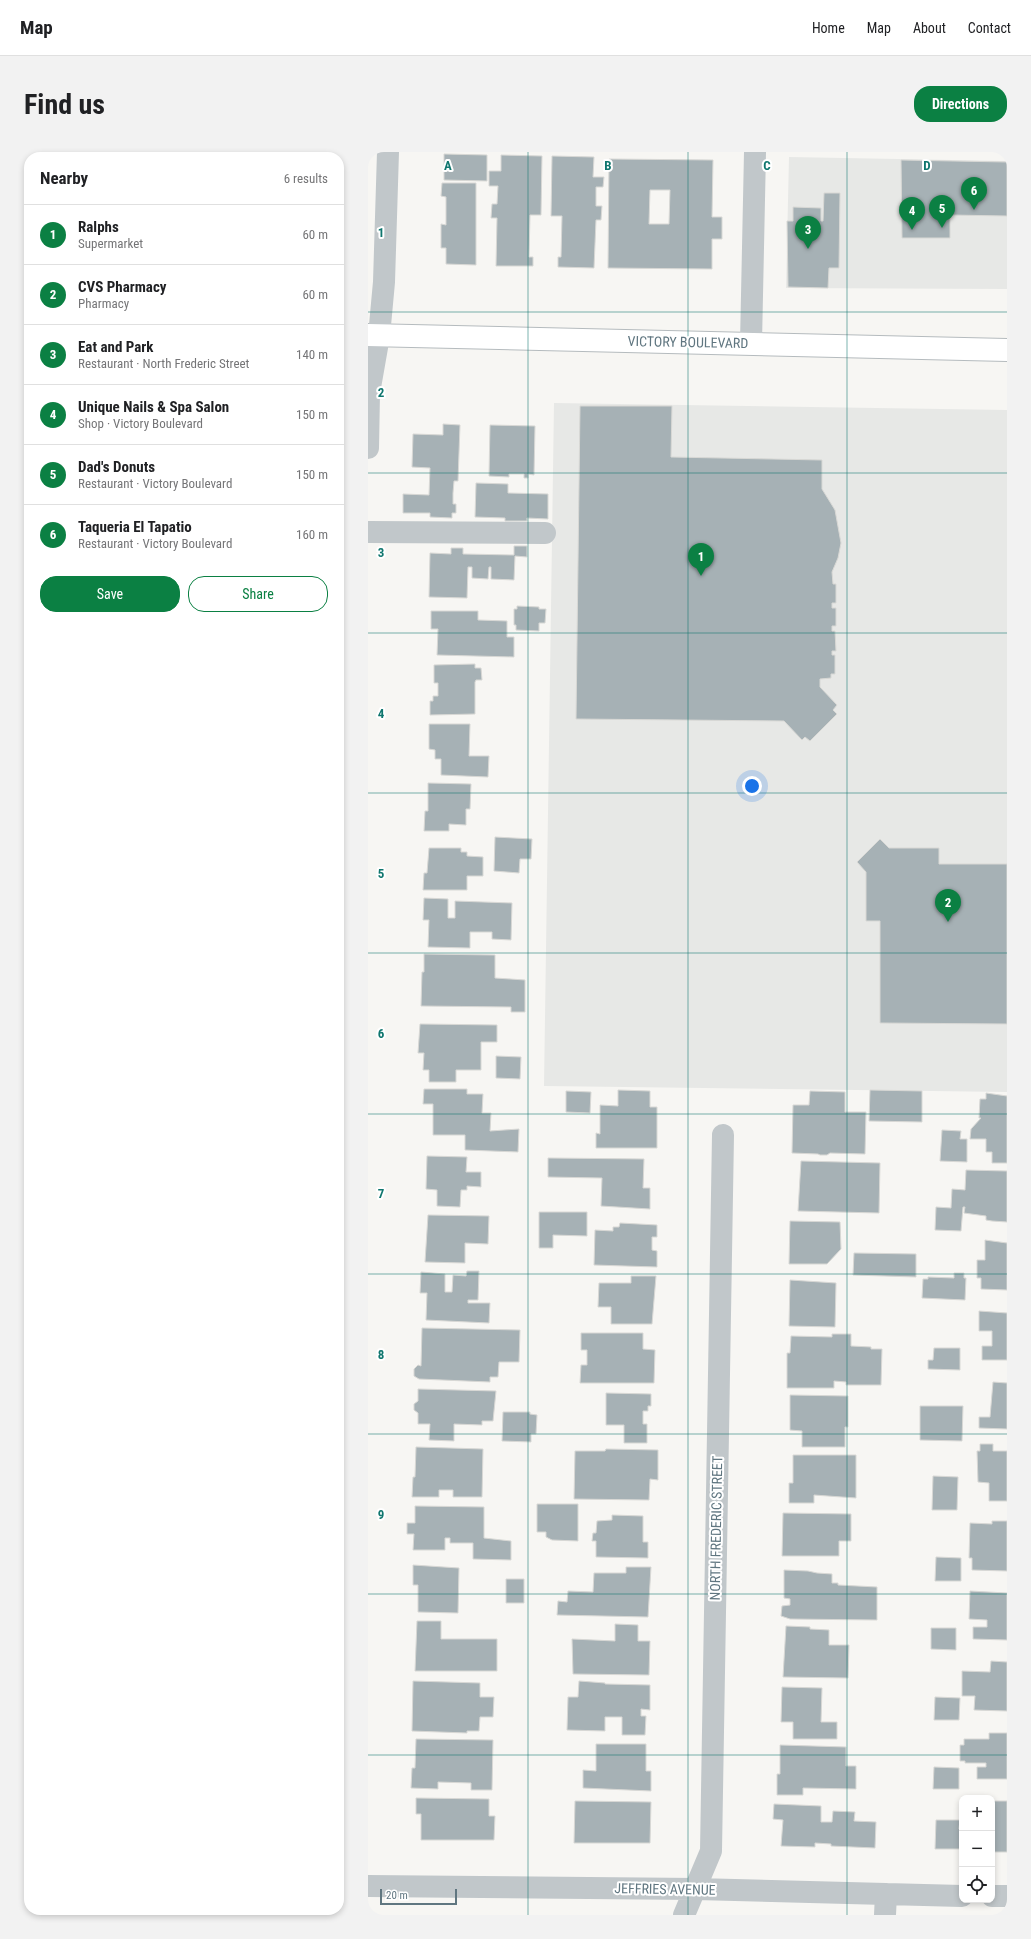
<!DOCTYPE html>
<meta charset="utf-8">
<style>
:root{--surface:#fff;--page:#f2f2f2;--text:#202124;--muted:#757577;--line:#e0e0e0;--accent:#0b8043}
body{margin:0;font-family:"Roboto Condensed",sans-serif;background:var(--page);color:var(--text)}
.controls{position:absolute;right:12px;bottom:12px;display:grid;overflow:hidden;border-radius:8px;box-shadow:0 2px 6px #0003}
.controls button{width:36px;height:36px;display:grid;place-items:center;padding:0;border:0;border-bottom:1px solid var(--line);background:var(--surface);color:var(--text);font:20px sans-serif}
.scale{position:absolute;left:12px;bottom:10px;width:77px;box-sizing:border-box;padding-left:4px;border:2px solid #607680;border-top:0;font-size:11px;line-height:14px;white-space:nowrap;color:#607680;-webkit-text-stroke:3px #fff;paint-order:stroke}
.you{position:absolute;left:384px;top:634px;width:14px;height:14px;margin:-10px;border:3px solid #fff;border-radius:50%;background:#1a73e8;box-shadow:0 0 0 6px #1a73e833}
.badge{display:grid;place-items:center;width:26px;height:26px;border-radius:50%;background:var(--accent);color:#fff;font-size:13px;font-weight:700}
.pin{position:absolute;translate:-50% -33px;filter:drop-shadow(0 1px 2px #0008)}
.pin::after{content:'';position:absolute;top:21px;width:14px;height:12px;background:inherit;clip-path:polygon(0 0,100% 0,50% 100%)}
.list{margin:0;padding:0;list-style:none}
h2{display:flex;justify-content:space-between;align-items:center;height:52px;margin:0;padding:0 16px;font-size:17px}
h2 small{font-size:13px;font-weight:400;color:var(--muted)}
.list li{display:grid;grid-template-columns:26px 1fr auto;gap:12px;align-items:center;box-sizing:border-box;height:60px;padding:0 16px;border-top:1px solid var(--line)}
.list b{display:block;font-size:15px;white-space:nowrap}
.list p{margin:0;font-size:13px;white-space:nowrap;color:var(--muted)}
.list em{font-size:13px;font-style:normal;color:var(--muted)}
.actions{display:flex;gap:8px;padding:12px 16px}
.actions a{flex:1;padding:9px 0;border:1px solid var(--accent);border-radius:16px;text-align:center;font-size:14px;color:var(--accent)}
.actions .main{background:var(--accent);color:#fff}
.icon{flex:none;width:22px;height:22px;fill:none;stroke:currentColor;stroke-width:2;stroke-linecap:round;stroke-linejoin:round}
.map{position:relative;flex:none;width:639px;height:1763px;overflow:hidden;border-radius:16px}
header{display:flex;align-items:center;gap:24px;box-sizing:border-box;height:56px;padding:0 20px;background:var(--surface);border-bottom:1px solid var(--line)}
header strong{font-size:19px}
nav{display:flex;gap:22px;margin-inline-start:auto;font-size:14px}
.intro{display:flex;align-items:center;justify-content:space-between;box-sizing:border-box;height:96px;padding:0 24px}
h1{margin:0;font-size:28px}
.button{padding:10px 18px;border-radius:16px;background:var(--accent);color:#fff;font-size:14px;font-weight:700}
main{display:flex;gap:24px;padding:0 24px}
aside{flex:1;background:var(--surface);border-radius:16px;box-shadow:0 2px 6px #0003}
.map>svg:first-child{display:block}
</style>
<header>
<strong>Map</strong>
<nav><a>Home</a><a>Map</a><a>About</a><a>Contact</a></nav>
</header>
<div class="intro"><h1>Find us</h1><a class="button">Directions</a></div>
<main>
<aside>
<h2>Nearby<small>6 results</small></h2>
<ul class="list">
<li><span class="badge">1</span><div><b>Ralphs</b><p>Supermarket</p></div><em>60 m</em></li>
<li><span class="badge">2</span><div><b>CVS Pharmacy</b><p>Pharmacy</p></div><em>60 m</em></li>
<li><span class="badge">3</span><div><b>Eat and Park</b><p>Restaurant · North Frederic Street</p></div><em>140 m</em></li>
<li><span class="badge">4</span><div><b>Unique Nails &amp; Spa Salon</b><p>Shop · Victory Boulevard</p></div><em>150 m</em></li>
<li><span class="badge">5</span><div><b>Dad's Donuts</b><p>Restaurant · Victory Boulevard</p></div><em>150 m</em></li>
<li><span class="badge">6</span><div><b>Taqueria El Tapatio</b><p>Restaurant · Victory Boulevard</p></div><em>160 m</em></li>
</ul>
<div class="actions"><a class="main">Save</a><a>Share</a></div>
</aside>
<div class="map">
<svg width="639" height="1763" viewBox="0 0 639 1763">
<rect width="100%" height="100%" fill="#f7f6f3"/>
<path fill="#e7e8e6" d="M421,5L639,9V137L418,136Z
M186,251L639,258V940L176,934Z"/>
<path fill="#a6b1b5" stroke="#d8d8d5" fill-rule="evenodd" d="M76,2L119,3V29L76,28Z
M133,3L174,4L173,63H162L161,105H165V114H128L129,66H123L124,52H129L130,34H121V19H133Z
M184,4L226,5L225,25H236L235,35H228V54H234L233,68H228L226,116L190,115V105H193L194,64H183Z
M241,7L345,8L344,65H354V87H344V117L240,116ZM282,38H302L301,72H281Z
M533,8L639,10V64L582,63V86H534Z
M74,31H108V113L78,112V96H73V72L78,73V45L73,44Z
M456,41H472L471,116H461L460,136L420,135L419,69H425V55L453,56V69H455Z
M212,254H304L303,305L454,308V337L467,358L473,391L470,406L464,420L465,432H468V451H464V456H468V474H464V479H467L468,499H464V503H467V522H463V526L452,527V535L469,553L465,558L469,562L442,589L437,585L434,588L416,569L208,567Z
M75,272L92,273L90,329H86L85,341V352H88V361H84V366L62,365V361H35V342L61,343L62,316L44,315L45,282L75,283Z
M122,273L167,274L166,323L160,322V326H156V322H141V325L121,324Z
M108,331L140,332V341L180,342V367L159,366V369H137V366L107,365Z
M146,394H159V405L147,404L146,428L123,427V415H121L120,427L104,426V415H100L99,446L61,445L62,401L83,402V396H95V402L146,403Z
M149,454L171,455V457H178L177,471H171V479L148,478V473H146V457H149Z
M63,459H110V468L139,469V485H146V505L69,503L70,477H63Z
M107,512V516H113L114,528H108L107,530V562L62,563V549H65V544H70V531H66V513Z
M61,572H102L101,604H121L120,625L73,623V607H67V598L61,597Z
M60,631L103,632L102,657H98V673L81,672V679H56L57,659H60Z
M127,685L164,687L163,707H152L151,721L126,719Z
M512,687L521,696H571V712H639V872L512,871V769H498V720L489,710Z
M61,696H93V700H99V704L115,705V724H99V738H55L56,721H59Z
M56,746L80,747V766H87V749L144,751L143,788L124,787V780H102V796L60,795L61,768H55Z
M56,802L127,803V826L157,828V860H143V855L53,854L54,820H56Z
M52,872L129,873V890H113V918H88V930H61V918H55L56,901H50Z
M128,904L153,905L152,927L128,926Z
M56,937H99V942H115L114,961H123L122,979L151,977L150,1000L97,998V983H65V952H55Z
M250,938L282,939V955H289V996H228V981L232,982V953L250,954Z
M502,938L554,939V970L501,969Z
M198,939L223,940L222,961L198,960Z
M442,939L477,940V960H498L497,1002L462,1001L459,1003H452L450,1002L424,1001L425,953H441Z
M618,941L639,944V1011H624V1000H618V987H602L603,977L613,966H611L612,947H618Z
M574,978L593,979L592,987H599V1010L572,1009Z
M59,1004L99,1005L98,1020H113V1035L99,1034V1038H93L92,1055L69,1054V1038L58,1037Z
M180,1006L276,1007L275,1036H282V1057L233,1054L234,1026L180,1025Z
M433,1009L512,1011L511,1061L430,1059Z
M598,1018L639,1019V1070L624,1069L618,1068V1064L596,1061L597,1055H595L593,1079L567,1078L568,1055L583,1056L584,1037L597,1038Z
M171,1060H219V1084L185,1083V1096H171Z
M60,1063L121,1064L120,1092L97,1091V1111L57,1110Z
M422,1069L472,1070L473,1097L459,1112H421Z
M252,1071L289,1073V1085H284V1098L289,1099V1115L226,1113L227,1078L245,1079V1075H251Z
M617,1088L639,1091V1138L613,1137V1126H609V1108H617Z
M486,1101L548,1102V1125L485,1123Z
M99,1119H111L110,1148H100V1151H122L121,1171L58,1168L59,1141H52L53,1120L77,1122V1140H84L85,1123L98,1124Z
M586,1121H596V1126H598L597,1148L554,1146L555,1127H560V1125L586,1126Z
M263,1124H288L284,1172H243V1155H230L231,1131H263Z
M422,1128L468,1131L467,1175L421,1174Z
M611,1159L639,1161V1208H614V1194H624V1179H611Z
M54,1176L152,1178L151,1210H131L130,1225H122V1230L51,1227L46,1224V1217L50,1213L53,1214Z
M213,1181H275V1197L287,1198L286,1231H212L213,1213H219V1198H213Z
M464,1182H483V1194L503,1195V1197H514L513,1233H478V1230L466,1229V1236H419V1201H422L423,1184L464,1185Z
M566,1196H592V1218L560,1217V1208H565Z
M625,1230L639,1231V1277L611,1276V1265H622Z
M50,1237L128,1239L125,1269H114V1273L86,1272V1289L61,1288L62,1272H50V1261L46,1258V1252L50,1249Z
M238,1241L283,1242V1254H280V1259H275V1272H279V1291H256V1273H238Z
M422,1243L480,1244V1275H477V1295H434V1279L422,1278Z
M552,1254H595L594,1289L552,1288Z
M135,1260H162V1262L169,1263L168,1282H163V1290L134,1289Z
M612,1292H625V1299H639V1349H621V1331L610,1330L609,1299H612Z
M48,1295L115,1297L114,1345H85V1338H71V1345H44L45,1325H47Z
M238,1297L290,1298V1328L282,1327L281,1348L206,1347L207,1299H237Z
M425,1303H488V1346L446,1343V1351H421V1331H425Z
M565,1324L590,1325L589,1358H564Z
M169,1352H210V1389L184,1388L178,1385V1380H169Z
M47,1354L116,1355V1386L143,1389V1408L105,1407V1391H82V1386H77V1398H45L46,1382H39V1371H47Z
M415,1361L483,1362V1389H471V1404H414Z
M244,1363L275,1364V1390H280V1406L228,1405V1389H224L225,1381H228L229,1369L244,1368Z
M624,1369H639V1419L604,1418V1406H601L602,1371L624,1372Z
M568,1405L593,1406V1429H567Z
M45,1413L91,1416L90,1461L50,1460V1433H45Z
M258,1415H283L280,1465L189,1463L190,1449L199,1450L200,1439L225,1440L226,1421H258Z
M416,1418L440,1419L449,1421L464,1422V1431H470V1433L509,1435V1468L422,1467L413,1464L414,1454L422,1453V1447L416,1446Z
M138,1427H156V1451H138Z
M602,1439L639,1441V1488L605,1487V1475H619V1468L601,1467Z
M49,1469H73V1487H129V1519H47Z
M247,1472L270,1473V1489H282L281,1523L205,1522L204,1487L247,1489Z
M418,1474L442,1475V1477L461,1478V1493H481L480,1526L415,1525Z
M563,1476H588V1498L563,1497Z
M623,1509L639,1510V1559L606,1558L607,1544H594V1519L622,1520Z
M45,1529L112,1531V1545H126L125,1565H112L111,1579H99V1581L44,1579Z
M211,1529L237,1531V1532L282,1533V1558L273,1557V1564H278L277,1583H254V1565H237V1579L199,1578L200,1545H210Z
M414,1535L454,1536L453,1570H469V1587H425V1570H413Z
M567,1545L592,1546L591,1568H566Z
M621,1581H639V1627H609V1615H618V1611H597V1609H592V1593H596V1587H621Z
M48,1587L125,1588L124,1638H103V1631L70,1630V1637L43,1636L44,1616H47Z
M228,1592H278V1619H283V1639L215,1636V1618L228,1619Z
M412,1593L478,1595V1614H488V1637L435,1636V1643H409V1622H412Z
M566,1615L591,1616V1637H565Z
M48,1646L121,1647V1664H127L126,1688H53V1662H48Z
M207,1649L283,1650L282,1691H206Z
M624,1649H639V1700H624Z
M406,1652L453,1654V1670H464L465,1659L487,1660L486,1669L508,1670L507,1696L463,1694V1692L447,1691V1695L413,1694L415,1668L405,1667Z
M568,1668H592L591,1677H594V1697H567Z"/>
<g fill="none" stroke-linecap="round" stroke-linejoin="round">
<g stroke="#b5bbbe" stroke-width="24">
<path id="major" d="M0,183L639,198"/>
</g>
<path stroke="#c1c7ca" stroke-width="22" d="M383,191L387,0
M0,296L1,241L11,184L16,130L20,0
M0,380L177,381
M0,1734L328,1737L594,1744
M624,1744H639
M316,1763L343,1699L355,983
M517,1763L518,1742"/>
<use href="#major" stroke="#fff" stroke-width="22"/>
</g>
<path fill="none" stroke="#0f766e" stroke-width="1" stroke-opacity="0.55" d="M160,0V1763M320,0V1763M479,0V1763M0,160H639M0,321H639M0,481H639M0,641H639M0,801H639M0,962H639M0,1122H639M0,1282H639M0,1442H639M0,1603H639"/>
<g text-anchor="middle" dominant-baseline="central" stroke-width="4" stroke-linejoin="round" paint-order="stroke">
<g font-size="14" fill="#607680" stroke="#fff">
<text transform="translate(320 190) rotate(1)">VICTORY BOULEVARD</text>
<text transform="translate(348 1376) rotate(-89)">NORTH FREDERIC STREET</text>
<text transform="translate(297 1737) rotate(1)">JEFFRIES AVENUE</text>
</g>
</g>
<g font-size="13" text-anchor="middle" font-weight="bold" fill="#0f766e" stroke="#fff" stroke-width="4" stroke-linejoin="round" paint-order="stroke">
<text x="80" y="18">A</text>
<text x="240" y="18">B</text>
<text x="399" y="18">C</text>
<text x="559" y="18">D</text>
<text x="13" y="85">1</text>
<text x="13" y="245">2</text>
<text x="13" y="405">3</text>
<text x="13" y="566">4</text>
<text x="13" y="726">5</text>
<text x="13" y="886">6</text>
<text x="13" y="1046">7</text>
<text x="13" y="1207">8</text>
<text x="13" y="1367">9</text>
</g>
</svg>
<div class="controls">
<button>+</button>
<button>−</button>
<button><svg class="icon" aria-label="locate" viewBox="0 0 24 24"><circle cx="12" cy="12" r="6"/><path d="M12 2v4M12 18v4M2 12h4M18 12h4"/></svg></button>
</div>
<div class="scale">20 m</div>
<div class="you"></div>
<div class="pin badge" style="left:333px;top:424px">1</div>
<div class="pin badge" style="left:580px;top:770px">2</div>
<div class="pin badge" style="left:440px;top:97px">3</div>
<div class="pin badge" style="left:544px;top:78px">4</div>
<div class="pin badge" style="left:574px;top:76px">5</div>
<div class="pin badge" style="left:606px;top:58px">6</div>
</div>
</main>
